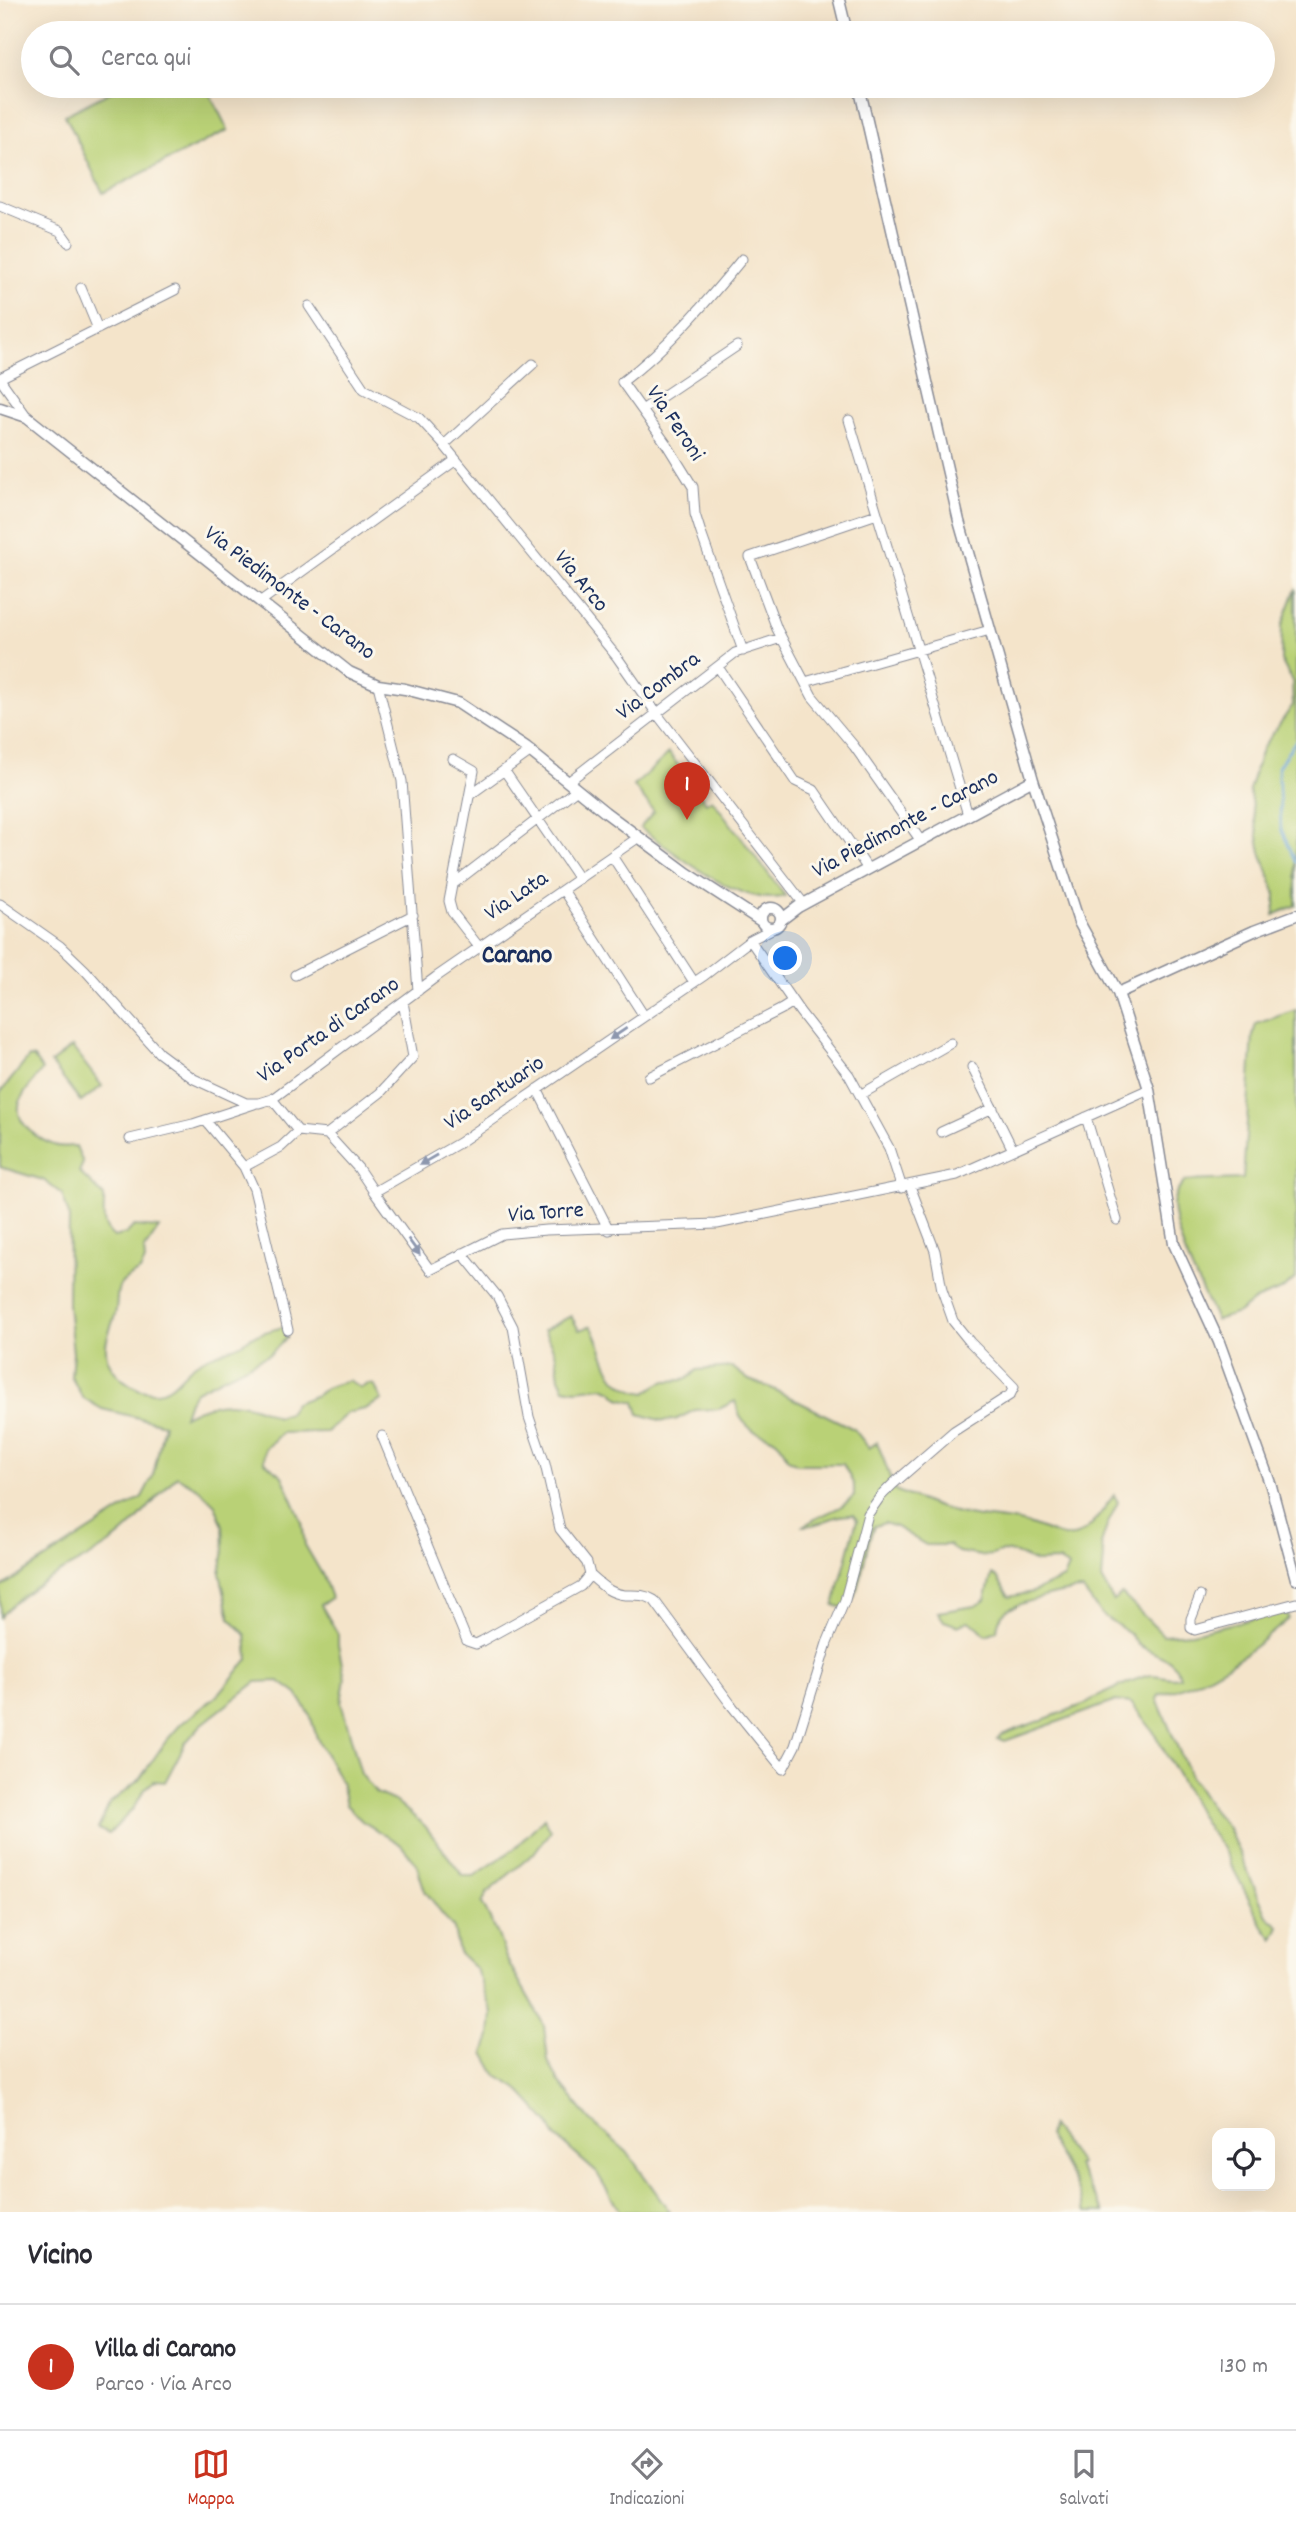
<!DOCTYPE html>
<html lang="it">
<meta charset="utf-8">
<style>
:root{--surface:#fff;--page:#f7f7f7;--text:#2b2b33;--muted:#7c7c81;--line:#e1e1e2;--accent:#c8321e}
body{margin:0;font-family:Dekko,sans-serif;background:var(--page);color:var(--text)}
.controls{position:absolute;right:21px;bottom:21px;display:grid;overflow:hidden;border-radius:14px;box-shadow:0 7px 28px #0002}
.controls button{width:63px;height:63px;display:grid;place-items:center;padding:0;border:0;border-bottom:2px solid var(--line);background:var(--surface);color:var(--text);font:35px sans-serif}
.you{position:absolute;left:786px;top:959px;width:24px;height:24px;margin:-18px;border:5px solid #fff;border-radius:50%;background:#1a73e8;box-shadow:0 0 0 10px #1a73e833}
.badge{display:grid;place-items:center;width:46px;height:46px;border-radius:50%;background:var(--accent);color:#fff;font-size:23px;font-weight:700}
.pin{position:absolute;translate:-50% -58px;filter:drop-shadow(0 2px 4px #0008)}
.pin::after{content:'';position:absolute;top:37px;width:24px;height:21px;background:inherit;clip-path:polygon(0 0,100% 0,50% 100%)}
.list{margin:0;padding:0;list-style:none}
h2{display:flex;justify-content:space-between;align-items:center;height:91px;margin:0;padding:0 28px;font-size:30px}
h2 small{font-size:23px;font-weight:400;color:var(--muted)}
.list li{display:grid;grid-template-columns:46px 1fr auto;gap:21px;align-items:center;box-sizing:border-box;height:126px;padding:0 28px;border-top:2px solid var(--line)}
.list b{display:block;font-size:26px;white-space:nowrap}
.list p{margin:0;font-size:23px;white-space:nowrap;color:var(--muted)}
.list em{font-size:23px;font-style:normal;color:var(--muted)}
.icon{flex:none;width:38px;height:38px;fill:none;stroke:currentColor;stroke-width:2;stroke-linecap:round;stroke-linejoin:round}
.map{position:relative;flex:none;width:1296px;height:2212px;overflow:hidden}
.search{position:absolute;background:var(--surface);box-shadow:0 7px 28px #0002;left:21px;right:21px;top:21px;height:77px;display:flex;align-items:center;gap:18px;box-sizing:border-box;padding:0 24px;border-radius:38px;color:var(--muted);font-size:26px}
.sheet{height:217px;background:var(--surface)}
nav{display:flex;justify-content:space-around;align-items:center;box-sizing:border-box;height:98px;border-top:2px solid var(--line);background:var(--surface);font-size:19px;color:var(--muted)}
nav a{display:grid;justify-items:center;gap:4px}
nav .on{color:var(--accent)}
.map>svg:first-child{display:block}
</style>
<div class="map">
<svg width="1296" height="2212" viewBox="0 0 1296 2212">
<rect width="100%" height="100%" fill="#fbf7ec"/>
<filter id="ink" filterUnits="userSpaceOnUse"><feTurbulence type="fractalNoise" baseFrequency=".0143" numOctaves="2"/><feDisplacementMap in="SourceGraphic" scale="14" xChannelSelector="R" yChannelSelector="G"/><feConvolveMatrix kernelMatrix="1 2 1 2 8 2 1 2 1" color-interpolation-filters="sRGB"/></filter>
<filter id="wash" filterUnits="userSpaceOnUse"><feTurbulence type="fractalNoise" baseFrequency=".00686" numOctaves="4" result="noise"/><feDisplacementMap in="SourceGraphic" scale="28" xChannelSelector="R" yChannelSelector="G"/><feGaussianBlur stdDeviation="1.57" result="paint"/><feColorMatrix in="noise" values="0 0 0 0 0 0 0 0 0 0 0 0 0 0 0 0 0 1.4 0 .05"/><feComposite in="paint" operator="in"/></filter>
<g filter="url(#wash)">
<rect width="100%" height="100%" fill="#f4e4ca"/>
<path fill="#b9d176" stroke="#6a806a" stroke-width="2" d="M122,86H206L228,130L103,193L65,115Z
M1296,588V905L1274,915L1276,895L1261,852L1249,790L1262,749L1293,705L1292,681L1281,660L1282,626Z
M669,753L706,803L712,799L785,896C740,909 676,853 640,828L654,812L634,786Z
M1296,1010V1278L1281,1290L1255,1300L1238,1313L1216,1320C1201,1289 1175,1239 1173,1205C1173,1196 1179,1188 1185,1181L1243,1179L1253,1035L1256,1024Z
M72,1047L102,1086L81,1102L51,1063Z
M29,1057L34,1058L42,1070C35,1080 20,1095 19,1107C16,1124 39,1140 54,1145C61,1148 68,1146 76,1146L83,1163L79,1172L104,1196C105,1213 99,1225 114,1237L126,1234L134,1226L159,1228L144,1250L145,1261L140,1271C107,1287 122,1293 114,1318C111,1328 105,1339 106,1350C107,1372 134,1393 155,1392C173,1392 181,1374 194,1365C205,1356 220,1353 233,1347C240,1345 246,1340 252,1337C262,1332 273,1330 283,1327L287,1338L270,1354L196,1391L189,1401L184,1416C217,1398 243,1399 277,1417L288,1413L295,1403L317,1395L326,1388L349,1380L360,1388L368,1384L374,1385L382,1400L365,1409L347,1413L327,1432L281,1433L265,1449L264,1461L282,1476L287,1487L302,1522L305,1545L323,1576L331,1598L321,1605L338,1634V1645L345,1679L341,1702L361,1774L376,1793L397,1802L425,1826L463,1876H474L514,1849L544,1818L551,1830L534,1853L487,1893L482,1903L498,1935L506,1958L539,2016L544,2026L548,2061L559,2082L590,2120L627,2152L670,2212H620L597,2173L556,2137L548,2122L517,2088L497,2076L484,2053L490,2036L492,2013L476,1969L459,1953L454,1929L425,1891L416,1863L401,1845L362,1821L346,1805L341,1782L317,1738L310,1715L297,1694L279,1681L256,1682L201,1725L186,1742L165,1782L154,1781L145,1789L133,1809L109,1834L98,1829L110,1803L139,1780L166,1741L181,1724L218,1695L248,1659L246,1635L230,1618L220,1573L224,1550L223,1526L215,1505L199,1489L177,1476C155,1498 137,1524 112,1542C75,1568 30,1582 0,1617V1588L142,1497L153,1476L164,1424L102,1409L82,1397L71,1376L73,1353L68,1305L69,1216L62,1194L43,1180L0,1167V1093Z
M571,1316L579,1330L591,1326C609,1356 603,1388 646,1393C652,1388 658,1383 666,1381C682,1379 684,1384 697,1370L732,1367L749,1380L771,1388L854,1429L869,1448L877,1442L895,1490C918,1500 942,1510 967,1515C988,1519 1010,1519 1031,1525C1044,1529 1058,1538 1073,1536C1090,1533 1104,1508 1114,1495L1118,1502L1108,1523L1101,1544L1104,1556L1102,1579L1113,1601L1122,1594L1163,1635L1192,1633L1286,1611L1289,1619C1248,1653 1211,1682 1159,1695L1157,1699L1190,1776L1210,1807L1228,1828L1267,1916L1279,1926L1273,1939L1263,1926L1222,1847L1208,1829L1153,1731L1131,1703L1116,1701L1005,1741L997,1739L1001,1735L1085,1704C1093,1698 1142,1675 1152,1675C1163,1675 1169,1680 1180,1677L1177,1668L1169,1660L1138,1645L1129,1633L1101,1614L1083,1590C1067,1590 1019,1602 1006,1611C999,1616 998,1623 997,1631L986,1635L978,1627L968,1621L958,1626L944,1621L938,1612L975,1606L985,1600L992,1574L997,1577L1009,1597L1033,1592L1064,1578L1069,1567L1059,1561L1036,1562L1014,1553L1003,1551L992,1555L981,1556L958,1552L949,1545H926L896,1527L885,1523L874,1526C863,1552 864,1586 847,1609L834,1605L857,1520L853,1515C831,1514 823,1526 804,1526C820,1513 841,1511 854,1496V1485L843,1464H797L787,1458C777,1428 760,1442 744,1422C738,1416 738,1408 735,1401L719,1409L695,1410L675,1420L663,1421L639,1414L635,1402L619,1398L612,1391L603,1387L576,1390L564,1388L559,1378L556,1355L544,1330Z
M1051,2126L1080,2164L1077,2166L1104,2212H1086L1074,2182L1048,2136Z"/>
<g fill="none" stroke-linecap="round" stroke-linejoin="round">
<path stroke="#69a3d9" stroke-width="2.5" d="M1296,740L1278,767L1281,829L1296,862"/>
</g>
</g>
<g filter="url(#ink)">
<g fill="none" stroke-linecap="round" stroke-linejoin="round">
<g stroke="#888a94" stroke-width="11">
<path id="minor" d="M0,206L60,231L68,242
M742,259C706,303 668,347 622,382L667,445L693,487L695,514L701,533L743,651
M81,288L98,329
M309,306L364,389L419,418L444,445L617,657L657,714L804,904
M0,378L175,290
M0,379L27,417
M642,410L737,346
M849,420L968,815
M444,445L533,364
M877,514L750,557L777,629L812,696L854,746L921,841
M261,601L456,460
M718,667L795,781L814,790L868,869
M805,682L990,630
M378,685L402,781L418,991
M453,759L474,771L449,901L452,912L479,947
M504,770L579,879
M568,782L735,653L781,638
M471,794L531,751
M612,856L694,982
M452,885L577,789
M563,890L644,1016
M0,904L60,946L85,970L159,1053L194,1079L246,1103H259L272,1099L436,977L639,837
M750,940L800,1012L849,1075L889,1148L902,1188
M295,975L413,915
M972,1067L1013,1150
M649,1077L782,1009L793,1002
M537,1089L609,1230
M860,1095L951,1043
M272,1099L298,1131L327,1134L358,1168L374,1192L459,1143L705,975L752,939L772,929
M1086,1117L1117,1220
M205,1120L244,1167L254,1189L288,1330
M941,1132L993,1108
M327,1134L380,1093L413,1057L403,1002
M130,1139L193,1124L254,1104
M244,1167L281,1147L298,1131
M374,1192L430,1270L502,1234L546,1230L717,1224L957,1175L1149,1089
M462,1253L497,1296L513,1327L529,1417L545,1464L560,1529L587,1563L590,1575
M382,1436L467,1641L476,1644L482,1641L581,1586L590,1575C600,1584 610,1594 625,1595C636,1595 644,1594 654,1600L732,1706L783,1769L795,1746L827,1643L845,1600L868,1514L880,1497L893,1484L954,1431L1010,1395L1014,1387L970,1342L953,1321L942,1290L935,1251L910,1186
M1200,1596L1191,1619V1628L1195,1630L1296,1603"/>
</g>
<g stroke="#888a94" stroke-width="13">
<path id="tertiary" d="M839,0L847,33
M859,86L959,521L1033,780L1079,922L1118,993L1149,1089L1174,1244L1219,1342L1271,1486L1296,1579
M0,408L27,417L349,672L378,685L405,689L458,703L526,748L605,812L687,873L761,921
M761 918a10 10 0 1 1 20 0a10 10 0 1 1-20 0Z
M781,920L798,907L1033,780
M1118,993L1254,931L1296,915"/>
</g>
<use href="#minor" stroke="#fff" stroke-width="9"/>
<use href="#tertiary" stroke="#fff" stroke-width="10"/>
</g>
<defs><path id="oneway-solid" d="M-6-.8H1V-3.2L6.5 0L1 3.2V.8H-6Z" transform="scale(1.75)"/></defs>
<g fill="#8d97ae">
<use href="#oneway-solid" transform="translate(618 1034) rotate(146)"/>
<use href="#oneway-solid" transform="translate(428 1160) rotate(150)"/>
<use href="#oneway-solid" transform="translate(414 1247) rotate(54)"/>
</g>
</g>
<g text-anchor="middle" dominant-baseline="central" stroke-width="6" stroke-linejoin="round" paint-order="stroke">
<g font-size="23" fill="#1b2f5e" stroke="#fbf7ec">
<text transform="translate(674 424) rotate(56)">Via Feroni</text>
<text transform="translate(580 582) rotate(51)">Via Arco</text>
<text transform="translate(289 594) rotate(37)">Via Piedimonte - Carano</text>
<text transform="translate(659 687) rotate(-37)">Via Combra</text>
<text transform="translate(906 825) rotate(-28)">Via Piedimonte - Carano</text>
<text transform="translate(517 897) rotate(-34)">Via Lata</text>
<text transform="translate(329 1031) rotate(-35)">Via Porta di Carano</text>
<text transform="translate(495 1094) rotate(-34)">Via Santuario</text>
<text transform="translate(546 1214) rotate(-4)">Via Torre</text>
</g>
<g font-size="26" font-weight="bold" fill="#1b2f5e" stroke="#fbf7ec">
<text x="517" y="956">Carano</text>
</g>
</g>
</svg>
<div class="controls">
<button><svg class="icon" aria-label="locate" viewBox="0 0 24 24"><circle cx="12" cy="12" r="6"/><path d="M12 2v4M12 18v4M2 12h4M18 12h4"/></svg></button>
</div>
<div class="you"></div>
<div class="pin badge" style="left:687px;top:820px">1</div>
<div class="search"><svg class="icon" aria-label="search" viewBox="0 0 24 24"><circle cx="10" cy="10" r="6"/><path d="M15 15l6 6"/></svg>Cerca qui</div>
</div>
<section class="sheet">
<h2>Vicino<small></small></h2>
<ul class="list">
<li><span class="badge">1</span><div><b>Villa di Carano</b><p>Parco · Via Arco</p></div><em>130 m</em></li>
</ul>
</section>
<nav>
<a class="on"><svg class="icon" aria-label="map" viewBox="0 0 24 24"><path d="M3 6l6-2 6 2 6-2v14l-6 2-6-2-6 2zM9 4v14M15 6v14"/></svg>Mappa</a>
<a><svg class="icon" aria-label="directions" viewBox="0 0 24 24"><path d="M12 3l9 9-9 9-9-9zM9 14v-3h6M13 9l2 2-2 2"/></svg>Indicazioni</a>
<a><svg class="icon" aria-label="saved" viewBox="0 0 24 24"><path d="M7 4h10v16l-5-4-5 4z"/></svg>Salvati</a>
</nav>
